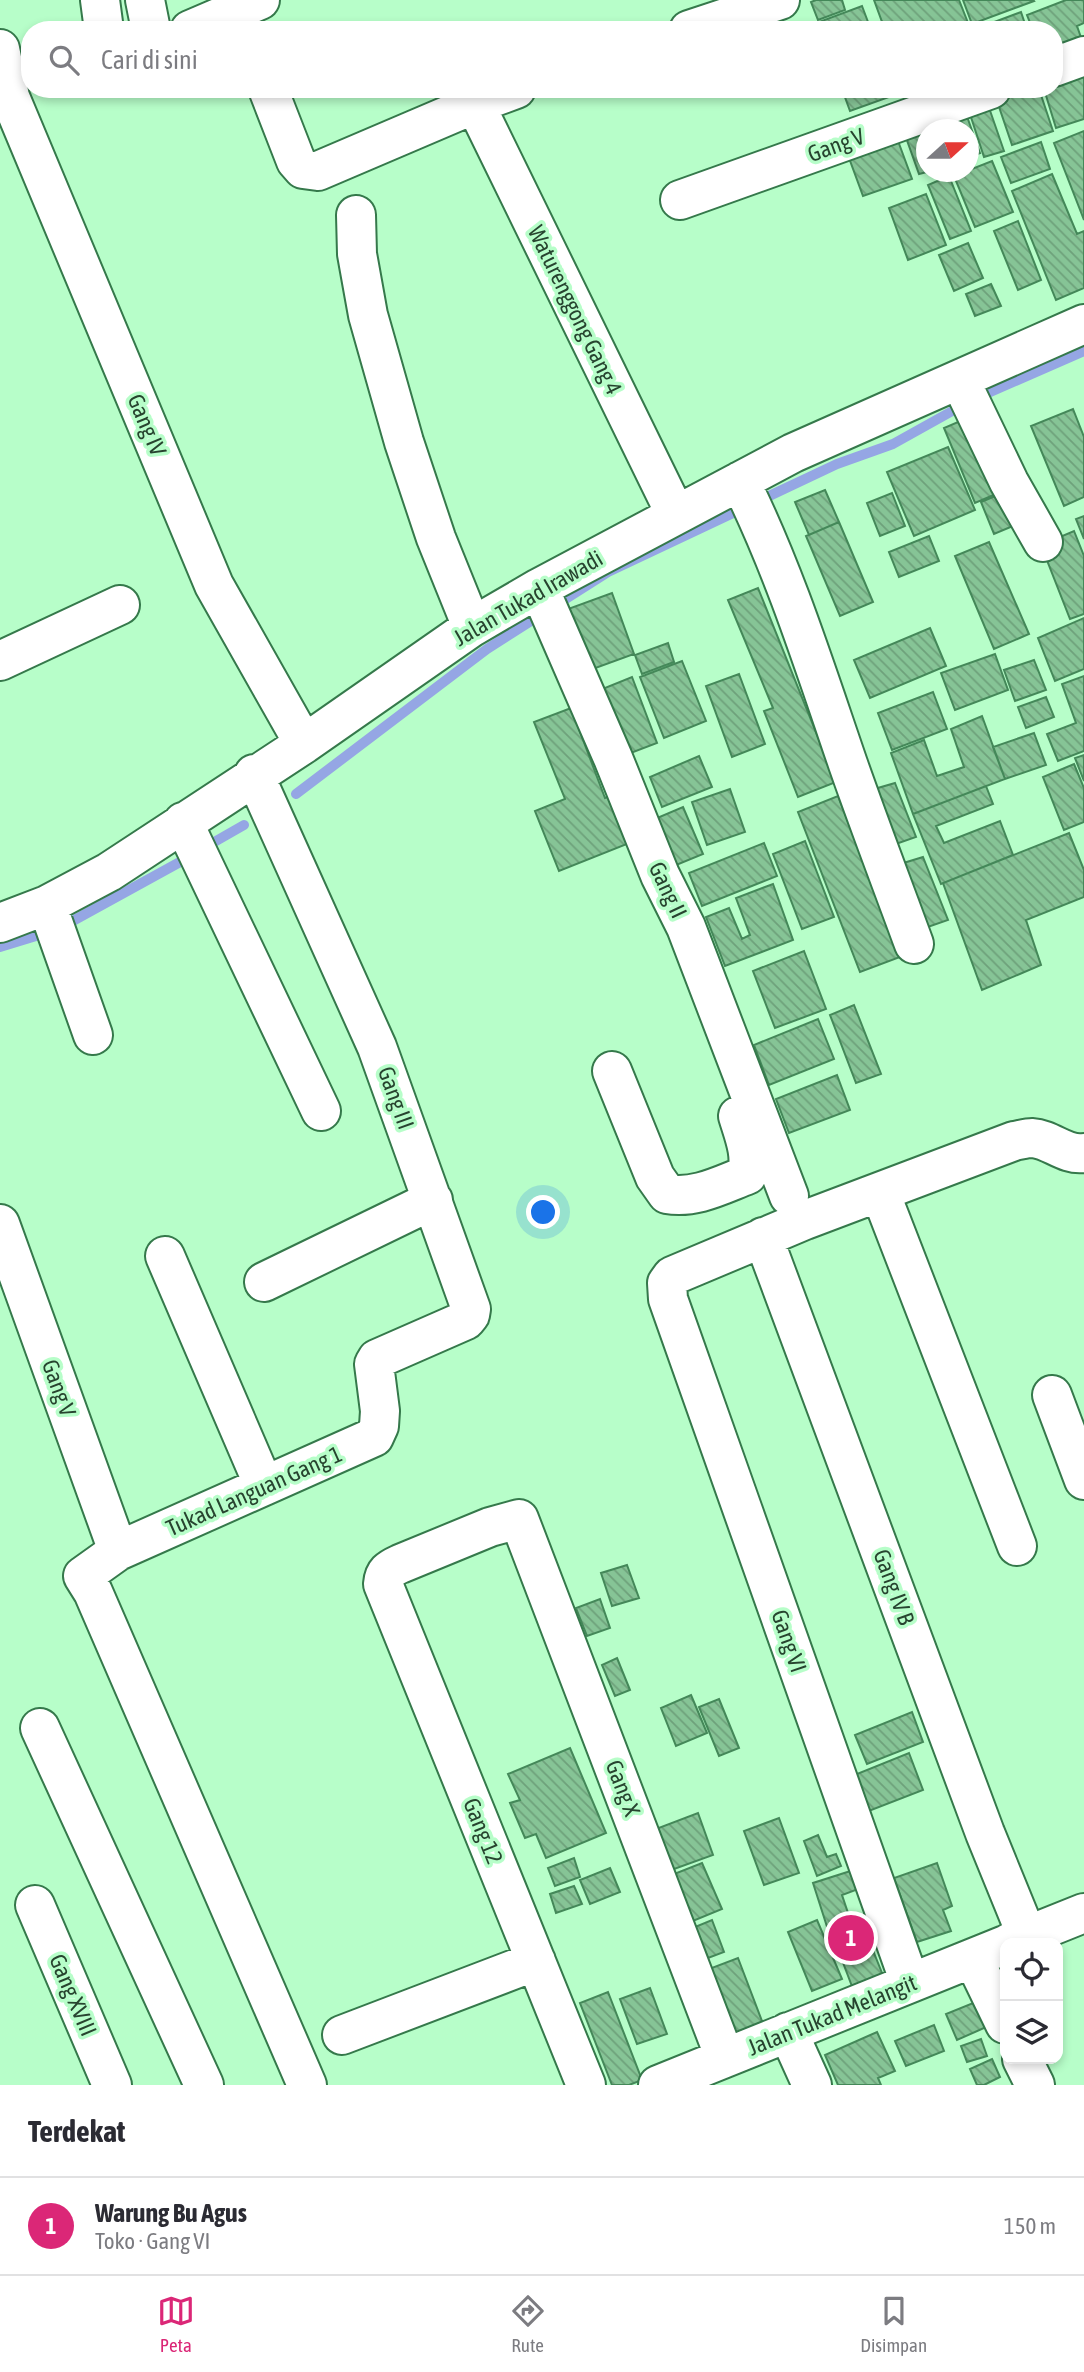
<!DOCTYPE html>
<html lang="id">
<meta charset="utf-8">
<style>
:root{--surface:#fff;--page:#f7f7f7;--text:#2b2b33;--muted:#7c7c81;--line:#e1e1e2;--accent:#db2777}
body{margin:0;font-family:"Asap Condensed",sans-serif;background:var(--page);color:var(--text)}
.controls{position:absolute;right:21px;bottom:21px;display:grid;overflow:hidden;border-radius:14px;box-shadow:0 4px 10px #0003}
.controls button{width:63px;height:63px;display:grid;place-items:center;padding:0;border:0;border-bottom:2px solid var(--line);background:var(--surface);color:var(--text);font:35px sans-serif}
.compass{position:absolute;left:916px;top:119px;width:63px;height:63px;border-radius:50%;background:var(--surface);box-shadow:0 4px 10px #0003;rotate:69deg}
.you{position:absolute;left:544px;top:1213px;width:24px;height:24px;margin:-18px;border:5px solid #fff;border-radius:50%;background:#1a73e8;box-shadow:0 0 0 10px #1a73e833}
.badge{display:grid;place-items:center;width:46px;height:46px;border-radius:50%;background:var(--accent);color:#fff;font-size:23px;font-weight:700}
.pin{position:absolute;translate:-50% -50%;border:4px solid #fff;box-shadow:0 2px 7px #0006}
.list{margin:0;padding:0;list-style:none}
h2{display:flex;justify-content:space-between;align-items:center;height:91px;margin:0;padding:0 28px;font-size:30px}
h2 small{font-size:23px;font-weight:400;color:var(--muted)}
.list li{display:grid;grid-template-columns:46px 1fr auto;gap:21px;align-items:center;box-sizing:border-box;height:98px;padding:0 28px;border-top:2px solid var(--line)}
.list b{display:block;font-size:26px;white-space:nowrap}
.list p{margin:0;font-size:23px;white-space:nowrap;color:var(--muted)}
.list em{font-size:23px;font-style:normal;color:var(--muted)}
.icon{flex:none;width:38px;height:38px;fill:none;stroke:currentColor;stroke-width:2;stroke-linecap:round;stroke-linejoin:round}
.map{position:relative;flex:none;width:1084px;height:2085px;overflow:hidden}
.search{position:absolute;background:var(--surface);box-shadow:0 4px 10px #0003;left:21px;right:21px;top:21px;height:77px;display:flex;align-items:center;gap:18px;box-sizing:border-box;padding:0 24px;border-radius:28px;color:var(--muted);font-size:26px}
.sheet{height:189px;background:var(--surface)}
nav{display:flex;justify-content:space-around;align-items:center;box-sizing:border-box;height:98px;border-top:2px solid var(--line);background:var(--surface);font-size:19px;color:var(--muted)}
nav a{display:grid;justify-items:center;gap:4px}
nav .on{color:var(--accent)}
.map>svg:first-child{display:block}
</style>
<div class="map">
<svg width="1084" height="2085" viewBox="0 0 1084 2085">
<defs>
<pattern id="building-back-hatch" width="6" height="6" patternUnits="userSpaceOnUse" patternTransform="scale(1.75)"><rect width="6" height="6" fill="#86c496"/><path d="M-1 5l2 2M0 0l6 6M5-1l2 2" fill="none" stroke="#6ea17b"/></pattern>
</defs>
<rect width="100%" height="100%" fill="#b7fec9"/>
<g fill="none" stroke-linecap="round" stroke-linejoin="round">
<path stroke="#95a6e4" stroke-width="10" d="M296,794L487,649L608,572L837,464L893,444L972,400L1084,351
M216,841L244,825
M69,923L180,862
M0,947L36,936"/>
</g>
<path fill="url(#building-back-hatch)" stroke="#448859" stroke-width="2" d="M816,0H842L845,10L818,20L811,2Z
M874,0H959L968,23L950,30H885Z
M963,0H1033L1034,1L972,24Z
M1066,0H1084V23L1077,26L1084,46L1054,60V30H1033L1027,15Z
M862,6L871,30H822L819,22Z
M1021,12L1027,30H973Z
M1084,69V119L1056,128L1044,89H1054V79Z
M842,89H902L903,92L850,111Z
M905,89H960L912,108Z
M1011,89H1039L1053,131L1012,145L995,95Z
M986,99L1004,151L984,157L967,105Z
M964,108L980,153L968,157V130H926L927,172L919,174L903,129Z
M894,130L912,179L863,196L845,147Z
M1084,131V220L1054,143Z
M1041,142L1050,169L1011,183L1001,157Z
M992,161L1013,212L975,227L954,176Z
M1052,174L1077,234L1084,231V288L1056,300L1012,191Z
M949,176L971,231L950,239L928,185Z
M926,194L946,245L908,260L889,208Z
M1018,221L1041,280L1018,290L994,231Z
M968,243L983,278L954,291L939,255Z
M991,284L1001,306L975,316L966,294Z
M1073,409L1084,437V497L1064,506L1031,426Z
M972,416L1003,491L975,503L944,428Z
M948,447L975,510L914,536L887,472Z
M1012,489L1025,521L994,534L981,502Z
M825,490L839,522L809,535L795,502Z
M892,493L905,526L880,536L867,503Z
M1084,516V539L1076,519Z
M839,522L873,602L840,616L806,536Z
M1074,531L1084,556V614L1070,619L1041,545Z
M929,536L939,561L899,577L889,552Z
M989,542L1029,634L994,649L955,556Z
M758,588L836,782L798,797L764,711L773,708L728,600Z
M612,593L634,654L590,670L568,609Z
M1084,618V669L1055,681L1038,638Z
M930,628L946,666L870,698L854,660Z
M668,643L674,662L642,674L635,655Z
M995,654L1008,690L955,710L941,673Z
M1034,660L1046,690L1015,701L1004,670Z
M682,661L706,721L664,738L640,677Z
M739,674L765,744L732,757L706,686Z
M1084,676V751L1058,761L1047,734L1076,723L1062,684Z
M632,677L657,743L615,759L590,694Z
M933,692L947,729L892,750L878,713Z
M1046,697L1054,717L1026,728L1018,707Z
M571,708L605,798L620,793L632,842L559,871L535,811L565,799L534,722Z
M982,716L1005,779L913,814L891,753L924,740L937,776L964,767L951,729Z
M1034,733L1046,765L1005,779L993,747Z
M1084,755V781L1075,758Z
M699,756L712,787L662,807L650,777Z
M1074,764L1084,788V822L1064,830L1043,777Z
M895,783L916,837L893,845L871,790Z
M986,786L993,804L936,826L944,843L1000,821L1013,855L941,884L913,814Z
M730,789L745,832L707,845L692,802Z
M838,796L900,957L860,972L798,812Z
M683,807L703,854L669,868L650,821Z
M1069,833L1084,870V897L1026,920L1041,965L982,990L943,883Z
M805,841L834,917L802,929L773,854Z
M764,843L777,876L702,906L689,873Z
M923,857L948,920L922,929L897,865Z
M773,884L793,940L725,966L706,917L729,908L742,939L750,935L736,898Z
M804,951L826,1009L775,1028L753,971Z
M854,1005L881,1074L856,1083L830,1015Z
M818,1019L834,1059L769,1085L754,1045Z
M837,1075L850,1110L789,1133L776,1099Z
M627,1565L639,1598L612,1606L601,1573Z
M600,1599L610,1628L587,1636L576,1608Z
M617,1658L630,1690L615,1696L602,1665Z
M691,1695L707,1733L676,1746L661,1708Z
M719,1699L739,1748L719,1756L699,1707Z
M912,1712L923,1742L867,1764L855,1735Z
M570,1748L606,1833L546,1858L536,1834L525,1838L510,1803L520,1800L508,1774Z
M909,1753L923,1790L861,1814L847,1778Z
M698,1813L713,1855L663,1873L648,1832Z
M779,1818L799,1873L764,1885L744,1831Z
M818,1835L827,1857L836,1854L841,1866L817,1876L804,1841Z
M574,1858L580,1877L555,1886L548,1868Z
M702,1863L722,1909L688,1923L669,1876Z
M937,1863L952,1906L943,1910L951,1931L917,1942L894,1878Z
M863,1867L869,1885L842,1895L853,1928L830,1936L813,1883Z
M610,1868L620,1892L590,1904L580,1880Z
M574,1886L582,1904L556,1913L550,1894Z
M712,1920L724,1952L708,1958L695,1927Z
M817,1920L842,1979L812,1991L788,1932Z
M866,1933L884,1978L853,1989L836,1944Z
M738,1958L765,2029L735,2041L709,1969Z
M650,1988L667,2034L637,2044L620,1999Z
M608,1992L642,2080L629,2085H612L580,2003Z
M983,1999L993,2024L957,2040L946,2014Z
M934,2025L944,2051L906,2066L895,2041Z
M877,2032L895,2071L878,2078L881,2085H838L825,2055Z
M981,2039L987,2056L967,2062L961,2046Z
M992,2059L1000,2077L984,2085H977L970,2069Z"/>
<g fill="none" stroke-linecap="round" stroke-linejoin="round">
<g stroke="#35794b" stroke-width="42">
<path id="street" d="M100,0L104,30
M145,0L151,30
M190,30L260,0
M689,30L780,0
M0,49L10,97L214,585L304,744
M1054,67L1084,56
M268,89L296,161L303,169L318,171L475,104L516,89
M475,104L676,515
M680,200L991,89
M356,215L357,254L368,315L404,442L436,538L472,627
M960,380L1009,482L1043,542
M740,481C785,572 815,668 848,764C869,824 892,884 914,944
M539,588L613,758L660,875L686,927L789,1196
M0,661L120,605
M254,774L377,1047L471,1309L470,1315L466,1320L377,1359L374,1364L380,1411L379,1426L374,1437L118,1551L83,1576L93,1592L307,2085
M183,822L321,1111
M47,905L93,1035
M0,923L47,905L109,872L304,744L472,627L539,588L793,453L1084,324
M612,1071L655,1177L667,1194C695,1199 721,1185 747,1175C752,1154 744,1136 738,1116
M880,1192L1017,1546
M0,1224L118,1551
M763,1237L985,1833L1027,1936
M165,1256L264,1486
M264,1282L433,1200
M1052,1395L1084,1480
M40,1728L204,2085
M35,1905L112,2085
M1009,1943L1084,1913
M973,1958L1005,2024
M910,1983L668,1299L667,1283L672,1276L805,1220L1014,1141C1020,1140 1027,1138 1032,1138C1051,1139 1065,1156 1084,1153
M788,2032L812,2085
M342,2035L536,1961
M1022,2059L1035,2085
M586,2085L383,1584C384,1572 389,1569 400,1564L490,1527L519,1519L725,2058
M658,2085L1005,1945"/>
</g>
<use href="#street" stroke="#fff" stroke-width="38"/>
</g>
<g text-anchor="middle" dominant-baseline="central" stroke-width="7" stroke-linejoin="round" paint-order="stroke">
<g font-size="23" fill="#27442f" stroke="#b7fec9">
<text transform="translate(836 145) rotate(-20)">Gang V</text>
<text transform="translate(575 310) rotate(64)">Waturenggong Gang 4</text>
<text transform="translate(147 425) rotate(67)">Gang IV</text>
<text transform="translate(528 598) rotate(-30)">Jalan Tukad Irawadi</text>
<text transform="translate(668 890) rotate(65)">Gang II</text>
<text transform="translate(396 1098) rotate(70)">Gang III</text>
<text transform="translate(59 1388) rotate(70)">Gang V</text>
<text transform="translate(254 1491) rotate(-24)">Tukad Languan Gang 1</text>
<text transform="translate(894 1587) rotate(70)">Gang IV B</text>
<text transform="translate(789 1641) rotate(71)">Gang VI</text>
<text transform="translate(623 1788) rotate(69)">Gang X</text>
<text transform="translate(483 1831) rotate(68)">Gang 12</text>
<text transform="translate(73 1995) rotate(67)">Gang XVIII</text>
<text transform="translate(832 2015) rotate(-22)">Jalan Tukad Melangit</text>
</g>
</g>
</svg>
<div class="controls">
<button><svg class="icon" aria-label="locate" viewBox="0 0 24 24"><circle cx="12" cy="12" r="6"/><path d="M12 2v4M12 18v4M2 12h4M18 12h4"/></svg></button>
<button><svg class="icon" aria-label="layers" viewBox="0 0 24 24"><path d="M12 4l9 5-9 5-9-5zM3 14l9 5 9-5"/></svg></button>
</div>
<svg class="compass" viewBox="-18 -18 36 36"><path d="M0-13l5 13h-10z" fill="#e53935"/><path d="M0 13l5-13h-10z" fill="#7c7c81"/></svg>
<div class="you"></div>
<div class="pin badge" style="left:851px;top:1938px">1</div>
<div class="search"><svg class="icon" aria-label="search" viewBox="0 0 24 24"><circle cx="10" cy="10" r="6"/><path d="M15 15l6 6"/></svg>Cari di sini</div>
</div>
<section class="sheet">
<h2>Terdekat<small></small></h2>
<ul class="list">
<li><span class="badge">1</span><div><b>Warung Bu Agus</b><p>Toko · Gang VI</p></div><em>150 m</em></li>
</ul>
</section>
<nav>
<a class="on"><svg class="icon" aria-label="map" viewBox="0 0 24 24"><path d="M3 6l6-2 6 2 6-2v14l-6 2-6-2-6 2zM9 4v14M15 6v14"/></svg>Peta</a>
<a><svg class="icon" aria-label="directions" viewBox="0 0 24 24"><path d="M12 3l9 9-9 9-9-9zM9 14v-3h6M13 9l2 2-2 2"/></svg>Rute</a>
<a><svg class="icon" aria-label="saved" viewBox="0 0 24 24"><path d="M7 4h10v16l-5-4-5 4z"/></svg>Disimpan</a>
</nav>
